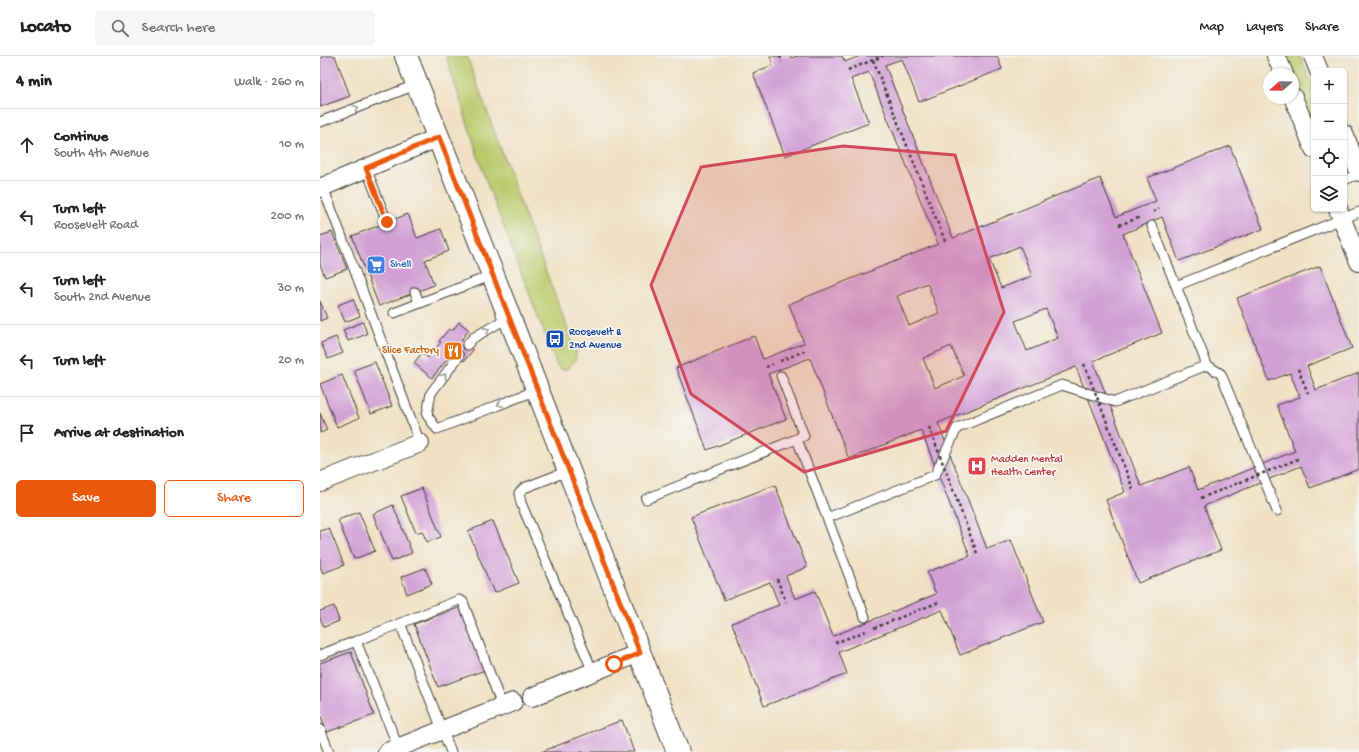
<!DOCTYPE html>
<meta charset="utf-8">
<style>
:root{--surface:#fff;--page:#f6f6f6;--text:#202124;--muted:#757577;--line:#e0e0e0;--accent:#ea580c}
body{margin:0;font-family:"Gochi Hand",sans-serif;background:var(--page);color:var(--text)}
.controls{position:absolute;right:12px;top:12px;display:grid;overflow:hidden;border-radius:6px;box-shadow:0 1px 3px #0004}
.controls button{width:36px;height:36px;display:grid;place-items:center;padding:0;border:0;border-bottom:1px solid var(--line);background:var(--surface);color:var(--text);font:20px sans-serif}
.compass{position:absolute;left:943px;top:12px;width:36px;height:36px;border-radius:50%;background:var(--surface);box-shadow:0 1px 3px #0004;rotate:250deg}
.stop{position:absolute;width:12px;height:12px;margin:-9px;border:3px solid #ea580c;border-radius:50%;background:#fff}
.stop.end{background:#ea580c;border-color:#fff;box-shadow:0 1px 4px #0008}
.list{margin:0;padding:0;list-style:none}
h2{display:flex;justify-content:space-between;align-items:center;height:52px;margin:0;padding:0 16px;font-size:17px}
h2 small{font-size:13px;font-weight:400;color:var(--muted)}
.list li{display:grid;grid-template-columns:26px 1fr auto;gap:12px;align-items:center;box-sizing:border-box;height:72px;padding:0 16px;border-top:1px solid var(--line)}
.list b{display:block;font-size:15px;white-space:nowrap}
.list p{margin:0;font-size:13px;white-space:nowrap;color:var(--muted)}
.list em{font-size:13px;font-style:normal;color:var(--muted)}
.actions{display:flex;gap:8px;padding:12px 16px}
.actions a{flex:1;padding:9px 0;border:1px solid var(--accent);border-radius:6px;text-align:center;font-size:14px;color:var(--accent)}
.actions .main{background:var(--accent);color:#fff}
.icon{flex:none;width:22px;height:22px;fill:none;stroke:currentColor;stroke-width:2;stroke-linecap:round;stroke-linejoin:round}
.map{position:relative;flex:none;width:1039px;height:696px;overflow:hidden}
header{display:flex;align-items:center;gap:24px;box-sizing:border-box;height:56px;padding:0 20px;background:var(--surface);border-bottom:1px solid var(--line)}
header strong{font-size:19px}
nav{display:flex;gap:22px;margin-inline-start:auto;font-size:14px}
.search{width:280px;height:36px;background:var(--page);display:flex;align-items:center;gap:10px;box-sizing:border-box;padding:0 14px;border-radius:6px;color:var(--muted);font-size:15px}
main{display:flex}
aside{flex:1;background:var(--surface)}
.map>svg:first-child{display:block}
</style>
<header>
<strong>Locato</strong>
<div class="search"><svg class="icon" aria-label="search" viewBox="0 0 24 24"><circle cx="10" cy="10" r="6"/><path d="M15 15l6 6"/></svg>Search here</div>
<nav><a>Map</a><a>Layers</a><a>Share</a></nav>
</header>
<main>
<aside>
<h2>4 min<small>Walk · 260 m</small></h2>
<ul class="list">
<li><svg class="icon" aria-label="ahead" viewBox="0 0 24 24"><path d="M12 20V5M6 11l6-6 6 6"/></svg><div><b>Continue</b><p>South 4th Avenue</p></div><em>10 m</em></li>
<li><svg class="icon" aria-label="left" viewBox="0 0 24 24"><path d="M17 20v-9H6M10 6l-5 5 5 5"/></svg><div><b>Turn left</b><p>Roosevelt Road</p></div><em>200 m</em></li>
<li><svg class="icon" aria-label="left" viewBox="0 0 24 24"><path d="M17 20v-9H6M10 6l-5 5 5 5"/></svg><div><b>Turn left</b><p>South 2nd Avenue</p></div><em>30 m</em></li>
<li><svg class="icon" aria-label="left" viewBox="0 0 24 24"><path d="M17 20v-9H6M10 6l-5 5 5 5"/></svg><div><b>Turn left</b></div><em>20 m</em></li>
<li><svg class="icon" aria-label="arrive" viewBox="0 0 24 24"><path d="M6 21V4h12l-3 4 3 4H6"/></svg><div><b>Arrive at destination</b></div></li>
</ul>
<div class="actions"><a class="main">Save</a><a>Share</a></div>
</aside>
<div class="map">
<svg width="1039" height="696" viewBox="0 0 1039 696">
<rect width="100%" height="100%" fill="#f6f6f2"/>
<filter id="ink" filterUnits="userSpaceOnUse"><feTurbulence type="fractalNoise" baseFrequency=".025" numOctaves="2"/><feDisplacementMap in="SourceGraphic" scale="8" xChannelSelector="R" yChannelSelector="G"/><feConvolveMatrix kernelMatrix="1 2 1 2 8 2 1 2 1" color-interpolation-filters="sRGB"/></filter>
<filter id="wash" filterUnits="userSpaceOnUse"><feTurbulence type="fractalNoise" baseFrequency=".012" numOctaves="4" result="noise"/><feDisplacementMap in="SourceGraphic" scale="16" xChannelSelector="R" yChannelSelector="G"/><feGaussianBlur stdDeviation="0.9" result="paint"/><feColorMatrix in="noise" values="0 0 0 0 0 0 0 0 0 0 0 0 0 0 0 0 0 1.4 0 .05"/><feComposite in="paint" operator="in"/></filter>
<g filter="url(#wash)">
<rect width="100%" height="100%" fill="#f0e1c4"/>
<path fill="#bbca6c" stroke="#6c7344" d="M126,0H147L211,176L256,295V303L246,314L240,313L237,310L165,122Z
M965,0H980L994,34V73L973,18H972Z"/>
<g id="blocks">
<path fill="#d2a0d5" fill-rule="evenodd" d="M5,0H15L30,40L0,51V2Z
M450,0H470L471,2L477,0H522L525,6L540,0H677L682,13L599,46L582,3L565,9L633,182L780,122L796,161L836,145L827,122L910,90L943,173L859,205L842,161L803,178L842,277L773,305L821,430L869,411L878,434L975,395L957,349L980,341L970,317L949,325L917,242L1000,210L1032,292L987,310L996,334L1039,317V413L990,432L981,410L884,450L901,494L818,527L786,444L805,436L756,311L618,367L667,493L691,484L723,566L640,599L622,554L519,596L527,618L444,650L412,567L459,549L450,526L404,544L371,461L455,429L487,511L466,520L475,543L495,535L513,580L616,538L607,516L650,500L601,374L529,403L490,302L448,318L466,363L387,394L356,312L434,280L443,303L484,287L469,248L618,188L549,16L531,23L549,67L465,100L433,17L453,9ZM700,190L712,220L681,232L669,203ZM607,227L619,257L589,270L577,240ZM726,253L738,282L707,295L695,265ZM631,290L644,320L615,332L603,302Z
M88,158L97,182L121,173L129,195L105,204L114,229L59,250L32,180Z
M12,176L27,213L5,221L0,208V180Z
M33,243L40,260L25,266L18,249Z
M0,245L7,262L0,265Z
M43,266L47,278L28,285L23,274Z
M139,266L149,274L141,284L153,294L144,305L133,296L112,322L94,307L102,297L108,302L121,286L119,285L129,273L132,275Z
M16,281L23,297L8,303L1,287Z
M55,306L72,350L51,358L34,314Z
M22,319L39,362L17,371L0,328Z
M0,357L7,374L0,377Z
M102,432L121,481L107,486L102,475L96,477L81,440Z
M73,449L92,497L72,505L53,458Z
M39,456L55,495L34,503L18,464Z
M173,465L199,527L174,537L148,475Z
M9,472L24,509L3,517L0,510V475Z
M105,512L112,528L87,538L81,521Z
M14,550L19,565L4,571L0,562V555Z
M141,551L165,614L118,631L94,568Z
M31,596L54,659L7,676L0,658V607Z
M302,664L314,696H221Z"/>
</g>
</g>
<g filter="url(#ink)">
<use href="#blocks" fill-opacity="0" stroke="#3c3a35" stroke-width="1"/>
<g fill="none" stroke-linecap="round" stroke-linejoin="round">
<g stroke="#3c3a35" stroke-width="11">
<path id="service" d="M0,66L98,28
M46,112L67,166
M1024,124L1039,118
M3,131L100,387
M832,170L856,230
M95,236L99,247
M74,257L173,219
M147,289L153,282L189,261
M139,300L111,337L107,359L117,373L217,334
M887,309L901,318L957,455
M477,383L545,561
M248,415L204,432L199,437L201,447L273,616
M326,443L484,380L461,320
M507,462L615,419L637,372L742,329L795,346L887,309L856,230L1039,156
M80,567L131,696
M0,599L36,585
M0,673L9,696
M78,691L36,585L139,544L143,546L182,650"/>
</g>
<g stroke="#3c3a35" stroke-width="20">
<path id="minor" d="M956,0L964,18
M993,0L999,15
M973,41L994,93
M1024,78L1039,116
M0,132L119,81
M1018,153L1039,206
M0,426L100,387
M212,641L319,597
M67,696L193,646"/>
</g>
<g stroke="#3c3a35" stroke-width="24">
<path id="secondary" d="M86,0L173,219L358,696"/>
</g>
<path stroke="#3c3a35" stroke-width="2.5" stroke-dasharray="3 3" stroke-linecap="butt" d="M460,0L462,6
M553,4L625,185
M528,14L563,0
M833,156L839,153
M799,169L821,161
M460,305L487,294
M446,311L453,308
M978,313L988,337
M457,523L466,546
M554,572L619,546
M515,587L546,575"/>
<use href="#service" stroke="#fff" stroke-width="9"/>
<use href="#minor" stroke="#fff" stroke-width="18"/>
<use href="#secondary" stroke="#fff" stroke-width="22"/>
<path stroke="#3c3a35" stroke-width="2.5" stroke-dasharray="3 3" stroke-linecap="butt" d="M764,308L813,433
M609,371L657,497
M881,442L978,403"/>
</g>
<defs><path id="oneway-chevron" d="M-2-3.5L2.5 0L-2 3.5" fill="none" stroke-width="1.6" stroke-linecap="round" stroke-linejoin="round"/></defs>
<g stroke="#999">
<use href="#oneway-chevron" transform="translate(36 52) rotate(-21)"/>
<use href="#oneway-chevron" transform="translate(167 274) rotate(-29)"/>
<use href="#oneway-chevron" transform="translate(124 320) rotate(-53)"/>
<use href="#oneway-chevron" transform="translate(180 348) rotate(159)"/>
</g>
</g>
<g fill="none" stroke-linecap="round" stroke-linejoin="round" filter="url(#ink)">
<path stroke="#ea580c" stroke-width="5" d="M67,166L46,112L119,81L320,597L294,608"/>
</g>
<path fill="#d1495b" fill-opacity="0.2" stroke="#d1495b" stroke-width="3" stroke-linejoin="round" d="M523,90L635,99L684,256L626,375L484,416L371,338L331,229L381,111Z"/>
<defs>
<g id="supermarket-square" transform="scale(1)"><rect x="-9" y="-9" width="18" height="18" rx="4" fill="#3f7fe0" stroke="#f6f6f2"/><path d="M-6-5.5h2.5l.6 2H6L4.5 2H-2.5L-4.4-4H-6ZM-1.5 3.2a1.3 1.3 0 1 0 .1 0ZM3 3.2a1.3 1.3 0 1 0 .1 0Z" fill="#fff"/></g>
<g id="bus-square" transform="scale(1)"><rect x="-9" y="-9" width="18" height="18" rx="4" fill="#1a4fb4" stroke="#f6f6f2"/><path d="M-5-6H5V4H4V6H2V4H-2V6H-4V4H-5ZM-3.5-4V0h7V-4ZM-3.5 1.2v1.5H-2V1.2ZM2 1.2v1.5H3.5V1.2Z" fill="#fff"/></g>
<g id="restaurant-square" transform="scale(1)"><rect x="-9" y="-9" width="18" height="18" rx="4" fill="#e8710a" stroke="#f6f6f2"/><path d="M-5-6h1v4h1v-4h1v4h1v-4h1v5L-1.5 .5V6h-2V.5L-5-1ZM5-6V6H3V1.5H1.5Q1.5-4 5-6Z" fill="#fff"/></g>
<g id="hospital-square" transform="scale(1)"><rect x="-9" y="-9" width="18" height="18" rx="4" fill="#e0444e" stroke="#f6f6f2"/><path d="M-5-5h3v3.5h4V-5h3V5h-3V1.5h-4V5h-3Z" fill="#fff"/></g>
</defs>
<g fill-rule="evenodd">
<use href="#supermarket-square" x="56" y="209"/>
<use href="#bus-square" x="235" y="283"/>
<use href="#restaurant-square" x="133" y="295"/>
<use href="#hospital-square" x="657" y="410"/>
</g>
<g text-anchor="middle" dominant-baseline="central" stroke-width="3.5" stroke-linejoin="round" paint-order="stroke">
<g font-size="11" fill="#366cbe" stroke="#f6f6f2" text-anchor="start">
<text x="70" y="209">Shell</text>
</g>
<g font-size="11" fill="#164399" stroke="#f6f6f2" text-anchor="start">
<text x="249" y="277">Roosevelt &amp;<tspan x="249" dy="13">2nd Avenue</tspan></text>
</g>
<g font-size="11" fill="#c56008" stroke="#f6f6f2" text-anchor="end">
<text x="119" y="295">Slice Factory</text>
</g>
<g font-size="11" fill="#be3a42" stroke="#f6f6f2" text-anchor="start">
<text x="671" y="404">Madden Mental<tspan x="671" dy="13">Health Center</tspan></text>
</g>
</g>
</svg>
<div class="controls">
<button>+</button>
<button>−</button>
<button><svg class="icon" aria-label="locate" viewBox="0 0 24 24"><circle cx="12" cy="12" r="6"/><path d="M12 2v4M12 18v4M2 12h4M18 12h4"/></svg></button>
<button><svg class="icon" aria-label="layers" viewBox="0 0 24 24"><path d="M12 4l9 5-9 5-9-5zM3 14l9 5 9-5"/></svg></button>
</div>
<svg class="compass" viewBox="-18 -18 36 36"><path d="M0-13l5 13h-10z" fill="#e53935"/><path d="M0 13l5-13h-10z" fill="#757577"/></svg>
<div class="stop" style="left:294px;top:608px"></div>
<div class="stop end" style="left:67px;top:166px"></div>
</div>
</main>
